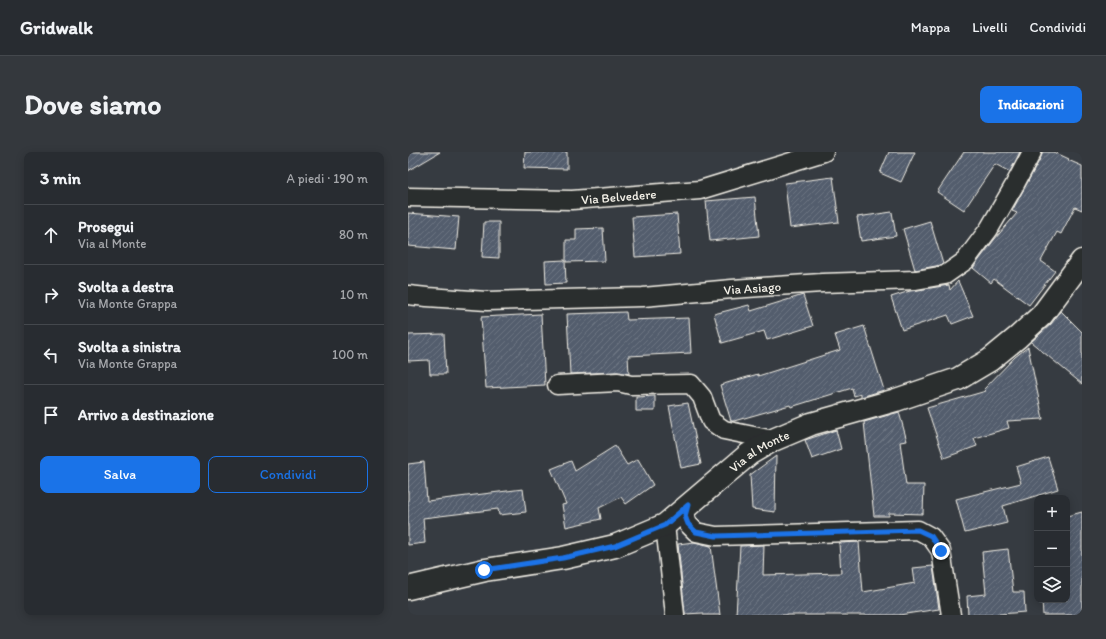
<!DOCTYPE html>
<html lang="it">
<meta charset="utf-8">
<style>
:root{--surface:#282c31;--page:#34383d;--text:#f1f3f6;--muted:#a5a7ab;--line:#44484d;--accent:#1a73e8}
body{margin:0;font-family:Itim,sans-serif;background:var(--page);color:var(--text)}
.controls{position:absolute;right:12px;bottom:12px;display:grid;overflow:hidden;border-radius:8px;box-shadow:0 2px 10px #0003}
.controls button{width:36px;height:36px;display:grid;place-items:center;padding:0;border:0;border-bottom:1px solid var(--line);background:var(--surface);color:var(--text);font:20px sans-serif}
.stop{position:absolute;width:12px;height:12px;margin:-9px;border:3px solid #1a73e8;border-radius:50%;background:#fff}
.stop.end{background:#1a73e8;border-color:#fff;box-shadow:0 1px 4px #0008}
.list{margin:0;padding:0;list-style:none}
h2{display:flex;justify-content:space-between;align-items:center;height:52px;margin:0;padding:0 16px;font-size:17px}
h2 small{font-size:13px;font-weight:400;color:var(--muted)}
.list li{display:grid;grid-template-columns:26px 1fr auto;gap:12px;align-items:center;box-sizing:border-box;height:60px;padding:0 16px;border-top:1px solid var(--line)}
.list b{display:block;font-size:15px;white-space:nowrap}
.list p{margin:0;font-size:13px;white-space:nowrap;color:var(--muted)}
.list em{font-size:13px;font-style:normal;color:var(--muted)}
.actions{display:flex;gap:8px;padding:12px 16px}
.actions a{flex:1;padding:9px 0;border:1px solid var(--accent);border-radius:8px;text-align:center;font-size:14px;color:var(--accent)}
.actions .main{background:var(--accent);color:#fff}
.icon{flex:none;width:22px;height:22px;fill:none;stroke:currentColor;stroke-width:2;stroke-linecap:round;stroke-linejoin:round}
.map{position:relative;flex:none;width:674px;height:463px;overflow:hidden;border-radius:8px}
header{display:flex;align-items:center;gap:24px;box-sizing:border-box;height:56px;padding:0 20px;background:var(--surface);border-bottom:1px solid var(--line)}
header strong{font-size:19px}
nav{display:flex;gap:22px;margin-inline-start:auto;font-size:14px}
.intro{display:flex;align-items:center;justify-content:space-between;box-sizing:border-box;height:96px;padding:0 24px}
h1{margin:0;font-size:28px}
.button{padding:10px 18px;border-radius:8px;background:var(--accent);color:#fff;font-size:14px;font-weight:700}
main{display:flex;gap:24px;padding:0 24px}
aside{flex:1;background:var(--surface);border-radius:8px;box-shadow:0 2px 10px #0003}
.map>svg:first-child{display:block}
</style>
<header>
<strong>Gridwalk</strong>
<nav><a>Mappa</a><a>Livelli</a><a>Condividi</a></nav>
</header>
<div class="intro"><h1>Dove siamo</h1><a class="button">Indicazioni</a></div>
<main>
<aside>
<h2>3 min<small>A piedi · 190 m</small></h2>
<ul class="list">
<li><svg class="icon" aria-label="ahead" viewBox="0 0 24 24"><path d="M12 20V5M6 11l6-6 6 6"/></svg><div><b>Prosegui</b><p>Via al Monte</p></div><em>80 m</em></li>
<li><svg class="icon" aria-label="right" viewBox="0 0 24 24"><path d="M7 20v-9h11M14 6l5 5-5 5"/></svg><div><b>Svolta a destra</b><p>Via Monte Grappa</p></div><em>10 m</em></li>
<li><svg class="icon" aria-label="left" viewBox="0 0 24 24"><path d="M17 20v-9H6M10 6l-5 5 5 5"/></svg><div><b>Svolta a sinistra</b><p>Via Monte Grappa</p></div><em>100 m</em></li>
<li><svg class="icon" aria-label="arrive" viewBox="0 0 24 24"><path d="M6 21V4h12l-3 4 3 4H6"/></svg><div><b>Arrivo a destinazione</b></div></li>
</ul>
<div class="actions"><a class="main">Salva</a><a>Condividi</a></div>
</aside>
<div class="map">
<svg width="674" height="463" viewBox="0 0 674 463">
<defs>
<pattern id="building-hatch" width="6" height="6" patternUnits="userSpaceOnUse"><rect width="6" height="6" fill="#535d6d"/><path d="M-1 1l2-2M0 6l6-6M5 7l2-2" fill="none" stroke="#6c7582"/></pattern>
</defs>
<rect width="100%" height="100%" fill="#363b41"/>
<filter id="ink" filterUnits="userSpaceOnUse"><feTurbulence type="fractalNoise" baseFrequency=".025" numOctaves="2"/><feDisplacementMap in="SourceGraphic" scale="8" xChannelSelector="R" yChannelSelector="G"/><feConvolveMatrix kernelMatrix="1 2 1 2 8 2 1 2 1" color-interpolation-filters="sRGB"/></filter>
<g filter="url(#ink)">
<path fill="url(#building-hatch)" stroke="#f4f1e8" d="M0,0H32L0,19Z
M117,0H159V17L116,16Z
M481,0H507L493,30L472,21Z
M556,0H612L602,20L587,12L556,58L529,40Z
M634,0H646L661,7L660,8L674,14V58L667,55L653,82L649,80L633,109L647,119L621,153L586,127L583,131L565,116L586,88L609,61L604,59L633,5Z
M425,25L431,70L382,76L377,31Z
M347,45L351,84L302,89L298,49Z
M484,60L488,84L453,89L449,65Z
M0,61L51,65L48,98L0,94Z
M269,62L272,102L227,105L224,65Z
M522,69L535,112L533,113L507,118L495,77Z
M76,70H91V106L74,105Z
M195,76L197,109L158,110V88H168V77Z
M157,108L158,131L138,132L137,109Z
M550,129L565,164L544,172L540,163L494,178L483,145L502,139L510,138L541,133L542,138Z
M395,143L405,174L359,188L356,179L314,191L306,162L341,153L343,159Z
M653,159L674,180V232L623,190L643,172Z
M218,160L219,168L281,166L283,201L220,204L221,222L209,220L162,222L159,162Z
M133,162L137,233L78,236L73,165Z
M456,174L476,238L453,245V242L446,244L444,236L383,255L382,253L326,269H323L312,233L350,222V224L432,198L427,183Z
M36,182L38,222H22L21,208L0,209V183Z
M620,195L635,267L599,269L601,276L566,286L569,294L536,306L519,256L578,239L576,237L607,205Z
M247,244V259H228V245Z
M280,251L293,312L273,316L261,254Z
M491,260L499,289L492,290L498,333H516L515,362L481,361V364H466L456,270Z
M428,278L433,297L404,307L397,288Z
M207,294L219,313L230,307L245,333L218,352L213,345L191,356L193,367L158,375L154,353L158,352L143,317L163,309L167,319Z
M368,304L367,360L344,357L342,323Z
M640,305L650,337L595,354L599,371L557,381L548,347L613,331L608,315Z
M16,310L19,349L115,337L118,360L91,363L90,357L15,366L17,391L0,393V312Z
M674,360V463H635L634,448H659V364Z
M286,390L303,394L312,463H295V461L277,462L270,392Z
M451,390L455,440L507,431L505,416L525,414L531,457L491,463H328L332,394L356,393L355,423L433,421L431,391Z
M600,397L605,440H616L617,460L580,463H560L559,444L578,442L574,400Z"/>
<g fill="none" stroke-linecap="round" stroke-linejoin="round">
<g stroke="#f4f1e8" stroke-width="21">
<g id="minor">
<path id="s1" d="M0,45L164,48L292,38L416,0"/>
<path id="s2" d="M0,143L19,145L79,149L235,145L324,137L414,131L508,128L537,123L557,109L581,77L606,34L624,0"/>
<path d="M149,233L210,230L223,233L283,232L294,245L303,269L316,278L365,288"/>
<path d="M280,353L277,364L280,372L288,380L308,384L510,378L523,385L533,399L543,463"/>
<path d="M257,373L267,463"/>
</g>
</g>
<g stroke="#f4f1e8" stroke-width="25">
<g id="secondary">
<path id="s3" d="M0,436L77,418L155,406L207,394L257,373L341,302L365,288L403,272L488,248L550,227L582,208L610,185L634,163L651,140L674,109"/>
</g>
</g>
<use href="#minor" stroke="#2a2d2e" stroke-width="18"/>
<use href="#secondary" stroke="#2a2d2e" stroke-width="22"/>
</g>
</g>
<g fill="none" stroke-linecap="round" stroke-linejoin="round" filter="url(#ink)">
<path stroke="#1a73e8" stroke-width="5" d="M76,418L155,406L207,394L257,373L280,353L277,364L280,372L288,380L308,384L510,378L523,384L533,399"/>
</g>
<g text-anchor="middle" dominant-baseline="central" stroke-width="3" stroke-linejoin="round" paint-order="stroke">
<g font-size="13" fill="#f4f1e8" stroke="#2a2d2e">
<text stroke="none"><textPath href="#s1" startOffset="211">Via Belvedere</textPath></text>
<text stroke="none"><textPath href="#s2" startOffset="345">Via Asiago</textPath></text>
<text stroke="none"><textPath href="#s3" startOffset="386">Via al Monte</textPath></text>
</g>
</g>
</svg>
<div class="controls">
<button>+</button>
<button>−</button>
<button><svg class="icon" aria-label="layers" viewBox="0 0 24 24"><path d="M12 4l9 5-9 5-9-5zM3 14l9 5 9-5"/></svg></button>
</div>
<div class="stop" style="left:76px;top:418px"></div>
<div class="stop end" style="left:533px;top:399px"></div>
</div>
</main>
